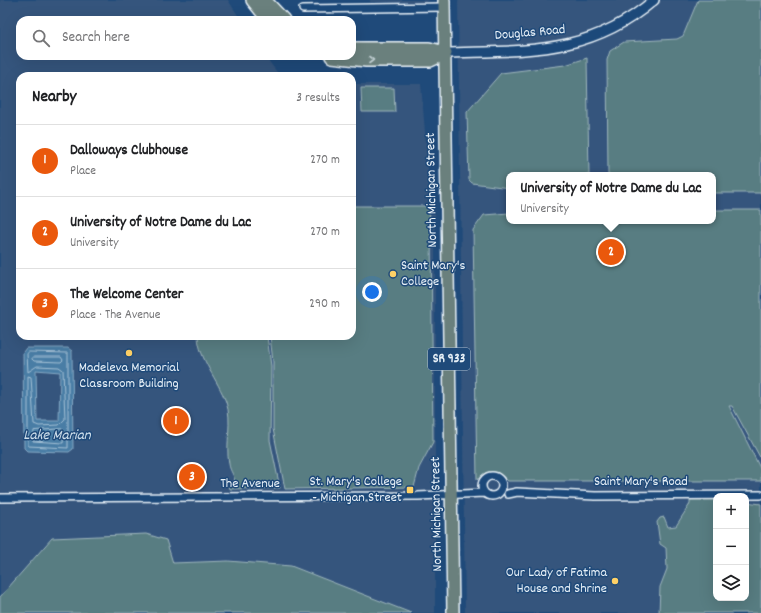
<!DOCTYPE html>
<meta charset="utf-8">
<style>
:root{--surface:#fff;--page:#f2f2f2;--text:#202124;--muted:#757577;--line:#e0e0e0;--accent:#ea580c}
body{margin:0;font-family:Dekko,sans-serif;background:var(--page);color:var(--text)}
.controls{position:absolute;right:12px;bottom:12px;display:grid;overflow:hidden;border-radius:8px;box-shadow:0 4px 16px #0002}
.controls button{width:36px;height:36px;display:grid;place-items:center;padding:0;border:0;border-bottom:1px solid var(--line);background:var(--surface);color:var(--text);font:20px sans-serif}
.you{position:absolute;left:372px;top:292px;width:14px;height:14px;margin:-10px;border:3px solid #fff;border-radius:50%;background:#1a73e8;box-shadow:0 0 0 6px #1a73e833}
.badge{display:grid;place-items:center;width:26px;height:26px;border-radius:50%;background:var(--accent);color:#fff;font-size:13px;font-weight:700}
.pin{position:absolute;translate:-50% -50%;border:2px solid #fff;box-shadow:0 1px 4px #0006}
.popup{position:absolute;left:506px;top:172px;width:210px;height:52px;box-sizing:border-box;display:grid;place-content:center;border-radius:8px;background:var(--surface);filter:drop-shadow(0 1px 3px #0005);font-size:13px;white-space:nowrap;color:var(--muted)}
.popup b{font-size:15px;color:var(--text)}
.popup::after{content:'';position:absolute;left:50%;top:100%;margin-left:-8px;border:8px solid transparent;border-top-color:var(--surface)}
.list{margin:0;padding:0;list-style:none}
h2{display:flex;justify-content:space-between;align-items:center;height:52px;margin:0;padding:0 16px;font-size:17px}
h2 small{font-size:13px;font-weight:400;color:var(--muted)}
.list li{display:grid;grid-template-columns:26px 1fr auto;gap:12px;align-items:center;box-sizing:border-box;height:72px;padding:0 16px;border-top:1px solid var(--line)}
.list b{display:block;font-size:15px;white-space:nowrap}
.list p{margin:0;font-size:13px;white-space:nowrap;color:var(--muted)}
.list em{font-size:13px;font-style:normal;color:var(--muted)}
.icon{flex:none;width:22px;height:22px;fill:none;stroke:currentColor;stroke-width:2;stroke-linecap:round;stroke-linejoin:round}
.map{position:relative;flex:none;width:761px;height:613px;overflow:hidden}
.search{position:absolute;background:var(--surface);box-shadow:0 4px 16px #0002;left:16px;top:16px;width:340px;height:44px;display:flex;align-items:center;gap:10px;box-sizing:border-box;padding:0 14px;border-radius:12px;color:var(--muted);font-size:15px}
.panel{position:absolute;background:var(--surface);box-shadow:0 4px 16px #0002;left:16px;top:72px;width:340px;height:268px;border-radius:12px}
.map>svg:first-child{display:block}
</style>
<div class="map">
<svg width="761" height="613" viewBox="0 0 761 613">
<rect width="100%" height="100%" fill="#1f4a7a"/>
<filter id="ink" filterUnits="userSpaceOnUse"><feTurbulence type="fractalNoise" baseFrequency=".025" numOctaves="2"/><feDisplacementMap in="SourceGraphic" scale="8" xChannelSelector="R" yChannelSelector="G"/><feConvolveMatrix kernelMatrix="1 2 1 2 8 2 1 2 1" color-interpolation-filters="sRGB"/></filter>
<g filter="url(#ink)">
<path fill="#34557d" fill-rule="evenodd" d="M0,0H228L241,20H20V56H265L280,76H20V336H352V84H421L430,192L435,213V613H411L291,566L228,561L173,563L52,538L0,597Z
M370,0H430L426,2H370Z
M458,0H761V613H465ZM509,175H713V221H509ZM716,496H746V598H716Z"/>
<path fill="#587d82" stroke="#a0b7bd" d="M698,0H761V193H713V175H608L607,60L610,51L624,42L677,39L683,36Z
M587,58L589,175H509V188L472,183L469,180L467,112L501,73L565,65Z
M361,88H394L395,112H362Z
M352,206H429L431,230L433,442L419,468L414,487L285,489L273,429V362L270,336H352Z
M713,210H761V459L732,406H729L761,470V481H508C498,470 487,468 477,480L473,230L484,215L509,213V221H713Z
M198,336H267L271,366L270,440L280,488L230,489L229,485L235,484C235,475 230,472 229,464C225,444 233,421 226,402C218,380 199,359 198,336Z
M690,499H716V598H746V502L761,504V613H659L660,587L667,569L666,548L660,544L657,522L660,518L664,517L668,527L676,526L690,504Z
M146,534L166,540L173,563L228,561L291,566L411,613H0V597L52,538Z"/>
<path fill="#487da5" stroke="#88abc6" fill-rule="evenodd" d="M26,348H68L72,351L73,449L69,452L27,451L24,448L23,352ZM36,370L60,372L59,421H37Z"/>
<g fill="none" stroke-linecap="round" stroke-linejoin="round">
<path stroke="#a8c3d7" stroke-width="1" d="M29,352L68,353V448L28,446V376L31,377L34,424L39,426L59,425L65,419L63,370L59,367L37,366L28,372L27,354Z
M34,357H61L63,360L61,362L34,361L32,359Z
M62,429L64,431L63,443L33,441L34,431Z"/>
<g stroke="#e8f1f8" stroke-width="10">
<path id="minor" d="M303,9L444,7
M482 486a10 10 0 1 1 20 0a10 10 0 1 1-20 0Z
M508,494L517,492L595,496L761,495
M0,498L418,496L484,493"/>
</g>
<g stroke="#e8f1f8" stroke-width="12">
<path id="tertiary" d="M445,53C524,50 589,56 654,0"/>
</g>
<g stroke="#e8f1f8" stroke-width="14">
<path id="primary" d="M444,0L453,613"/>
</g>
<g stroke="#e8f1f8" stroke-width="16">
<path id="motorway" d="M253,0L269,20
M264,0L283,20
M352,49H429L445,53
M332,56L366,60H430L445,53"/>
</g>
<use href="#minor" stroke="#1f4a7a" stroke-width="7"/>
<use href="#tertiary" stroke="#1f4a7a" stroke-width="9"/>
<use href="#primary" stroke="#6a807d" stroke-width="11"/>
<use href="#motorway" stroke="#6a807d" stroke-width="13"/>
</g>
<defs><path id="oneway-chevron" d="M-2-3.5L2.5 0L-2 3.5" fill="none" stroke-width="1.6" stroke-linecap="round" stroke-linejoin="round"/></defs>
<use stroke="#c2cfd3" href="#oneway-chevron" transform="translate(371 60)"/>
</g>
<g fill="#ffd166" stroke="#1f4a7a" stroke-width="1.5">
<circle cx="393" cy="274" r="4"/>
<circle cx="129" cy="353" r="4"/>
<rect x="406" y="486" width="8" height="8" rx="2"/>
<circle cx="615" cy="581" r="4"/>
</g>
<g text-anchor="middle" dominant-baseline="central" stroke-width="3" stroke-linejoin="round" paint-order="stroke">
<rect fill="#1f4a7a" stroke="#acbfd2" stroke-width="1" x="428" y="348" width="42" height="22" rx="3"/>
<g font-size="13" font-weight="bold" fill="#e8f1f8">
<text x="449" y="359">SR 933</text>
</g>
<g font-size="14" fill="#e8f1f8" stroke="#1f4a7a">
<text transform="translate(530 33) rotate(-5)">Douglas Road</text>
<text transform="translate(432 190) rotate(-91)">North Michigan Street</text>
<text x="641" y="482">Saint Mary's Road</text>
<text x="250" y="484">The Avenue</text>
<text transform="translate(437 514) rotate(-91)">North Michigan Street</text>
</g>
<g font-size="14" fill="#e8f1f8" stroke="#1f4a7a" text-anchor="end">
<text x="401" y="266" text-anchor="start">Saint Mary's<tspan x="401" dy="16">College</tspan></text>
<text x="129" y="368" text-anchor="middle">Madeleva Memorial<tspan x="129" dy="16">Classroom Building</tspan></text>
<text x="402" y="482">St. Mary's College<tspan x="402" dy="16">- Michigan Street</tspan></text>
<text x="607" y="573">Our Lady of Fatima<tspan x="607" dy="16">House and Shrine</tspan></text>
</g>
<g font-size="15" font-style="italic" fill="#d0e0ec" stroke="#1f4a7a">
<text x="57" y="436">Lake Marian</text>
</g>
</g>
</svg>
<div class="controls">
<button>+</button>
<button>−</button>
<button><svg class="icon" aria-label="layers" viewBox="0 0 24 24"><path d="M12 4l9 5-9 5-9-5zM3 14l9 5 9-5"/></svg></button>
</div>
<div class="you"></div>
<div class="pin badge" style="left:176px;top:421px">1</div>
<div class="pin badge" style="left:611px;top:252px">2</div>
<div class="popup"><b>University of Notre Dame du Lac</b>University</div>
<div class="pin badge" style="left:192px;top:477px">3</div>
<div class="search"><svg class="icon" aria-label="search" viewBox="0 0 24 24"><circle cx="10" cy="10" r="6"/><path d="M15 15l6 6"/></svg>Search here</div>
<section class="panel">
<h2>Nearby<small>3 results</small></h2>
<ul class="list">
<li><span class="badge">1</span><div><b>Dalloways Clubhouse</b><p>Place</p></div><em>270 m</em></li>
<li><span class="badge">2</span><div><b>University of Notre Dame du Lac</b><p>University</p></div><em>270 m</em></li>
<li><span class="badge">3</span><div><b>The Welcome Center</b><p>Place · The Avenue</p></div><em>290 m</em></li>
</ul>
</section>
</div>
